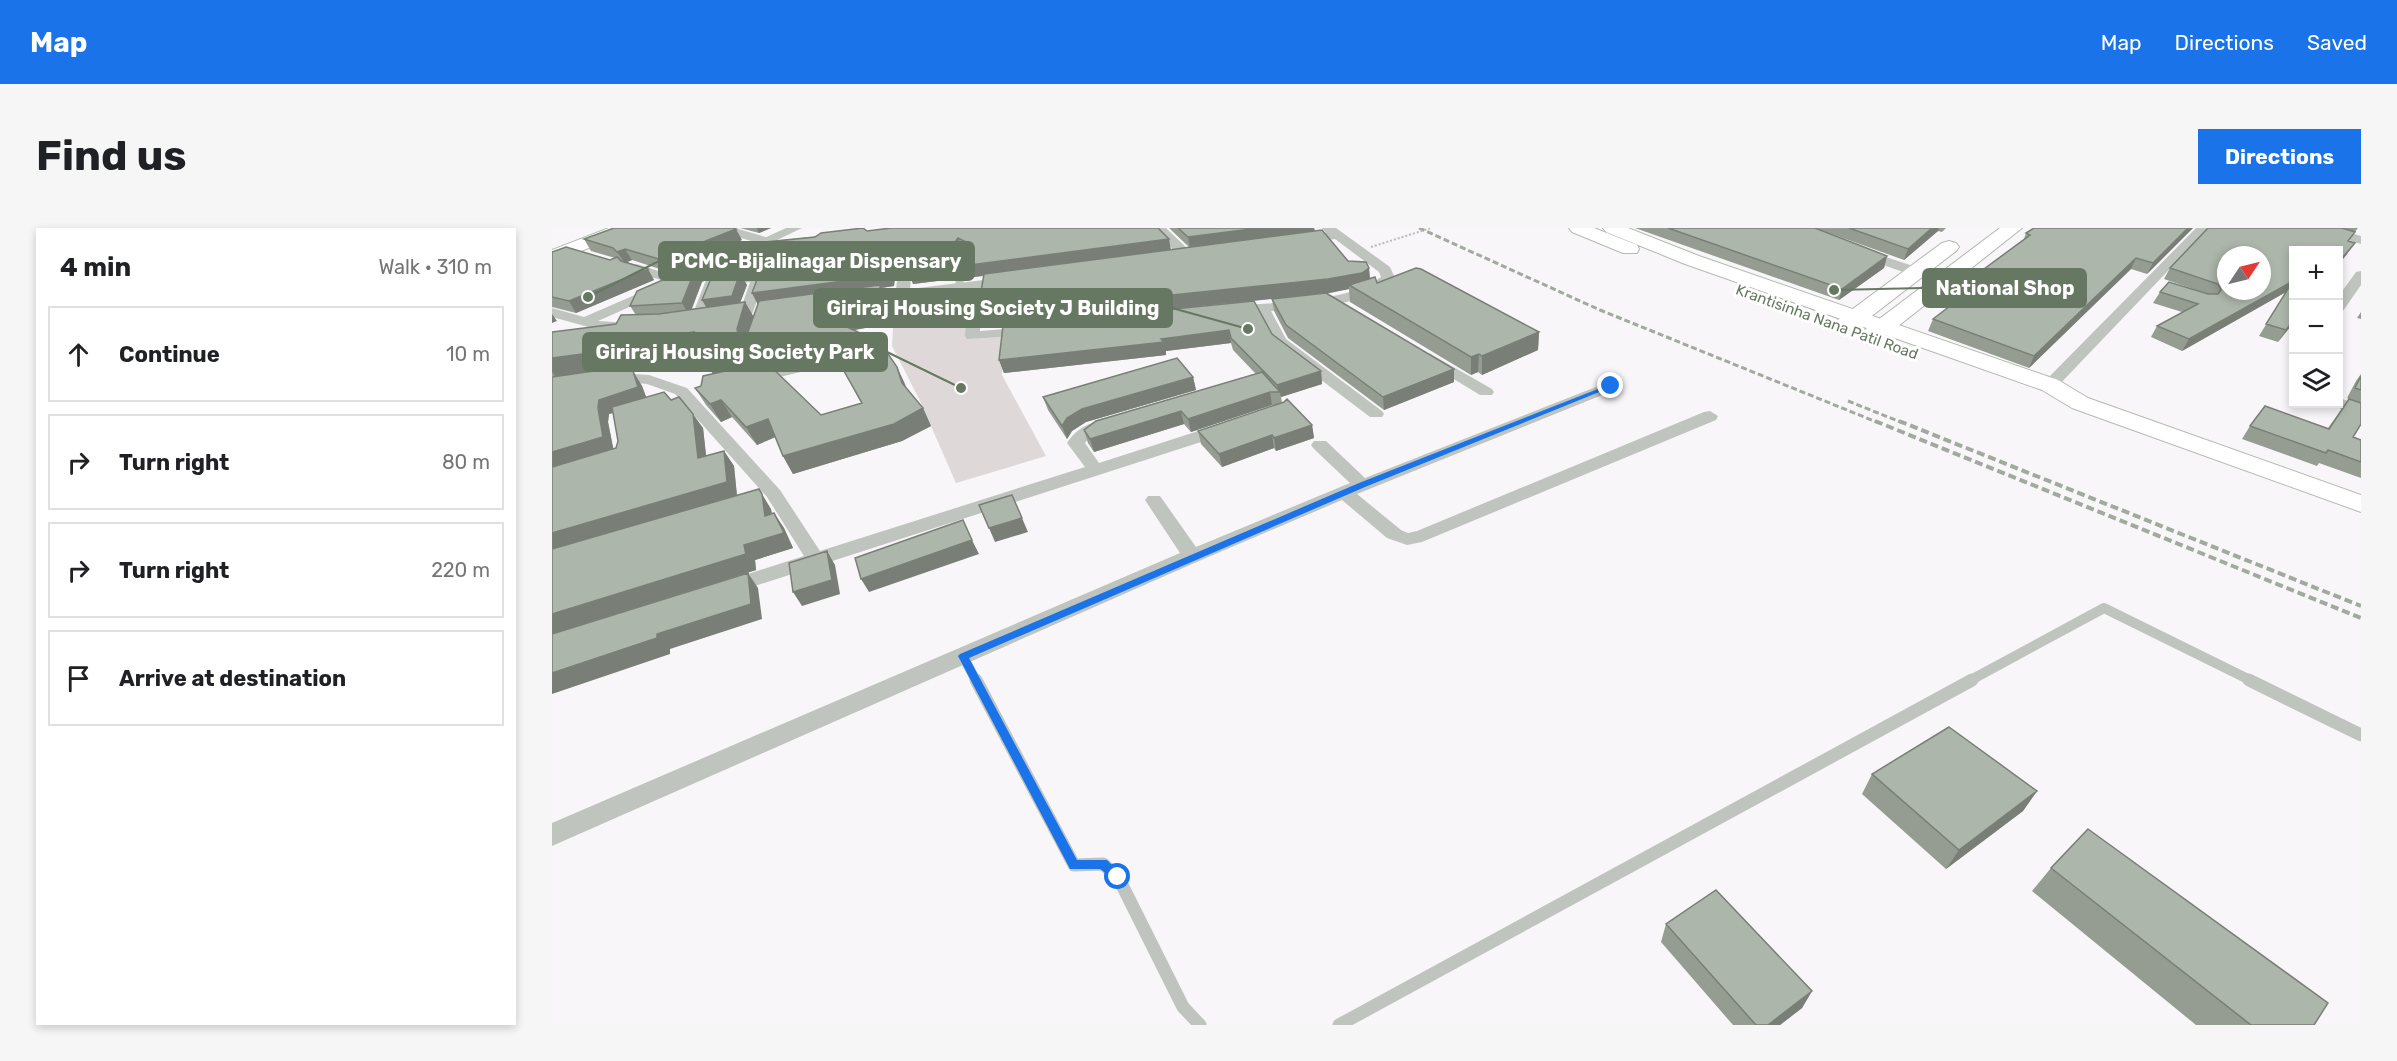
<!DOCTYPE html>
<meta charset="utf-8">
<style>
:root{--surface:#fff;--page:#f6f6f6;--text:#202124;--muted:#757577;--line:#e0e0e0;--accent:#1a73e8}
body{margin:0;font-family:Rubik,sans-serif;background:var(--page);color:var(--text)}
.controls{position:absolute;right:18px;top:18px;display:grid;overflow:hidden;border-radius:0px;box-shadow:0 3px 9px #0003}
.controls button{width:54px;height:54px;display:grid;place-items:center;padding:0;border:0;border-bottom:2px solid var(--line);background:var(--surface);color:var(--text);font:30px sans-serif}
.compass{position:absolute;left:1665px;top:18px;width:54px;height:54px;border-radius:50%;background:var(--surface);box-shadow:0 3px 9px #0003;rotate:55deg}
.stop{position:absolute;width:18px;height:18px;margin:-14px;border:4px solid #1a73e8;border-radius:50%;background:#fff}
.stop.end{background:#1a73e8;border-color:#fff;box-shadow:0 2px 6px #0008}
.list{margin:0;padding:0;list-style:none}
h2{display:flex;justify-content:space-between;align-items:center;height:78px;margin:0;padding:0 24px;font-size:26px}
h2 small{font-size:20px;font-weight:400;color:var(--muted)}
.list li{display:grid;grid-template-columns:39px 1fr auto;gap:18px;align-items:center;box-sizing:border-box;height:96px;margin:0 12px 12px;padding:0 12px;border:2px solid var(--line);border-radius:0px}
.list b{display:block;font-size:22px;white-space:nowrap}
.list em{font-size:20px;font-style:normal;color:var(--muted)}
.icon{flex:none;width:33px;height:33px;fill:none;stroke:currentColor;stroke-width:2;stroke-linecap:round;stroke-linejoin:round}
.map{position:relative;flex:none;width:1809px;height:797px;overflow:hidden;border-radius:0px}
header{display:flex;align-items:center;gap:36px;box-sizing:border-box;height:84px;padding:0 30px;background:var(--accent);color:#fff}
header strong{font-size:28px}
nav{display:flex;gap:33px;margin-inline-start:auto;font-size:21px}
.intro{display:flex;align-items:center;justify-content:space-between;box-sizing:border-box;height:144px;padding:0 36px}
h1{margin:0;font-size:42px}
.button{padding:15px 27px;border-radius:0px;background:var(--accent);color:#fff;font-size:21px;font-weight:700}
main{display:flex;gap:36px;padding:0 36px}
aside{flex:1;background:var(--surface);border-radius:0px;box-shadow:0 3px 9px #0003}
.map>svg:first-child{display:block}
</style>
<header>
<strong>Map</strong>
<nav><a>Map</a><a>Directions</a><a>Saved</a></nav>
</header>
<div class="intro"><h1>Find us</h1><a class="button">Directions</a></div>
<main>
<aside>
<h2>4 min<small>Walk · 310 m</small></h2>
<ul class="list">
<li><svg class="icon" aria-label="ahead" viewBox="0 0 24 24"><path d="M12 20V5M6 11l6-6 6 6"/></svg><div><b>Continue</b></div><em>10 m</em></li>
<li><svg class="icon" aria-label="right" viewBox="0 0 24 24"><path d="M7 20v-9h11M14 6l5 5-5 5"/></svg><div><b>Turn right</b></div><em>80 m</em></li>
<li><svg class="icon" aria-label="right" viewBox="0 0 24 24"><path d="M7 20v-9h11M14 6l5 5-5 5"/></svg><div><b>Turn right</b></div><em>220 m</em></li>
<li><svg class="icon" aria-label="arrive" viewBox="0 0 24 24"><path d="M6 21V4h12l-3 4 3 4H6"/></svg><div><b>Arrive at destination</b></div></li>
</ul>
</aside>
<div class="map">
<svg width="1809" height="797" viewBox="0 0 1809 797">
<rect width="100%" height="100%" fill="#f8f6f8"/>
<path fill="#dfd8d8" d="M423,56L420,107L454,106L450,147L494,228L404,255L368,173L340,118L343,67Z"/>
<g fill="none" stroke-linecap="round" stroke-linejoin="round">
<g stroke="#b3bab0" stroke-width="2">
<path id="secondary" d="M57,0H82L79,4L0,34V22Z
M1017,0H1042L1085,17L1087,21L1085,25H1071L1020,4Z
M1051,0H1076L1147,28L1506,152L1536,170L1809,267V284L1520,180L1490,162L1133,36L1054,4Z"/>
</g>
<g stroke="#b2b8b0" stroke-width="2">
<path id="primary" d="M1448,0H1470L1326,114L1318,116L1310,114L1306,109L1310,104Z
M1397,13L1404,15L1407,19L1404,23L1299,104L1291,106L1283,104L1280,99L1283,94L1390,15Z"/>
</g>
<path stroke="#bfc5be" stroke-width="8" d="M169,0L213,13
M84,40L125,53
M407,58L412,27
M214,148L290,130"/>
<path stroke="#bfc5be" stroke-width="10" d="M411,428L424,453
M1417,453L1552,380L1700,453"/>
<path stroke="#bfc5be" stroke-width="13" d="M424,452L522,637L551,636L566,649L631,779L648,797
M1697,452L1809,507
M787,797L1420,452"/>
<path fill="#bfc5be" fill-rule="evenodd" d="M234,0H250L192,28H182L180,25Z
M601,0H614L640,25L642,28L640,31H630Z
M770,0H784L838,39L843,50C821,78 753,80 719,83L734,111L830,183L832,186L830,189H818L723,117L705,84L677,86L670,82L677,78C720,74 794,76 829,49L827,44L783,11L749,16L743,12L749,8L774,5Z
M1644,0H1657L1504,160H1492L1490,157L1492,154Z
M1763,0H1782L1809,8V16L1765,3Z
M1307,20L1370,41L1372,44L1370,47H1360L1302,27L1301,24Z
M354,27L361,31L358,61L464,48L466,51L464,54L430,59L428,103L478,99L485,103L478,107L415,111L413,108L416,61L357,69L355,85L348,89L341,85L343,71L301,75L299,72L301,69L344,63L347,31Z
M1809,43V57L1791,83L1786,84V69L1804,44Z
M207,45L214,49L199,89L194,90L187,86L198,54L165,58L152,93L150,96H140L138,93L154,52Z
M106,57L111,58L113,61L111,64L46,93L78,95L85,99L83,102L51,103L0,89V80L32,89Z
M877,125L940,161L942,164L940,167H928L872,133L869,130L872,127Z
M50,144L97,147L135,160L228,262L268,323L533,239L515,215C526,198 540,194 558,190L566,195C558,205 542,203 533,215L547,235L668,196L674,195L682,200L680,204L175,367L168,365L165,360L168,355L252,328L215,269L123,166L95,156L66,153L0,162V152Z
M1059,153L1065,155L1067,158L1065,161L805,266L849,302L856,305L865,303L1152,184L1158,183L1166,188L1164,192L870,314L855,317L835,310L790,272L647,333L0,618V595L628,325L593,272L596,268H608L644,319L798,255L762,221L759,217L762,213H774L813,250Z
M1786,169L1809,179V190L1780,177L1779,176H1786Z"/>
<use href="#secondary" fill="#fff" fill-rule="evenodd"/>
<use href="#primary" fill="#fff" fill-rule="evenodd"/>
<path stroke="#a1aa9e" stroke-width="3" stroke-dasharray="6 3" stroke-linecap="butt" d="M867,0L1048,82L1327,195
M1296,173L1351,195"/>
<path stroke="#a1aa9e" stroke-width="4" stroke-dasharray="8 4" stroke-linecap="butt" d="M1323,193L1809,390
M1347,193L1809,378"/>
<path stroke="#b8bcb6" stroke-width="2" stroke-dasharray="2 2" stroke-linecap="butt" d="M819,19L879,0"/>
</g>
<path fill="#959d92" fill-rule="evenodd" d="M188,0H219L207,5Z
M617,0H762L763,3L796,33L817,40L818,51L825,55L987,104L986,122L930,147L926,144L919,147L798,74L797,61L774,65L902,141V154L832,182L736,110L722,83L720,71L528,90L720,106L769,143L770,156L729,169L730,175L760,197L762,210L724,223L722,220L670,239L649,216L646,203L724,177H720L639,204L632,196L542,224L536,215L532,202L704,146L681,122L679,115L614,123V127L452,145L447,132L451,98L430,100L425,87L432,48L414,50L410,38L412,22L410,21L406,26L402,51L361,56L358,28L353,25L345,31L342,58L329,60L335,73V96L302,102L345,139L354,160L371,180L379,198L350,213L241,246L231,228L223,209L205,217L180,189L169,194L154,177L143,160L149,158L161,146L154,135L157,124L151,125L148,122L107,128L104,131L82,135L85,144H81L90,158L94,169L119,172L151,200L154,228L172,223L182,238L185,267L219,281L220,286L222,285L232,300L241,320L203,332L204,342L0,406V149H3L0,148V104L64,96L84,87L78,78L123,46L80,32L75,34L96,41L102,52L24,85L0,79V24L58,32L63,30L39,23L32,11L190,12L149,29L151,34L194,16L315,3L619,22L637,19ZM207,45L200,65L206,76L201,89L193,74L188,75L195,57L189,47ZM160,49L150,72L155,79L140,81L150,54ZM283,127L309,175L269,187L220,140ZM61,185L66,213L64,220H61L56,194L57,186Z
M1083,0H1394L1390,4L1386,3L1352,32L1266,1L1335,28L1332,40L1287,72Z
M1641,0L1595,46L1579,41L1477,140L1376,103L1381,91L1393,82L1397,73L1406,65L1409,58L1472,11L1474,5Z
M1656,0H1806L1796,13L1795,26L1786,37V22L1742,94L1726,114L1707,108L1734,64L1630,123L1599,109L1605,98L1630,84L1601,75L1608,64L1656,66L1612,51L1618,40Z
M1809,84V91L1805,90Z
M1809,146V196L1801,209L1809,212V250L1767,235L1765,238L1690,211L1698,198L1776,200L1797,171L1795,170L1804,153Z
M641,149L644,162L534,194L520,203L515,211L496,182L491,169Z
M1320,546L1485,563L1471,583L1394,641L1310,566Z
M1499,640L1762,797H1644L1480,663Z
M1114,696L1260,763L1250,780L1228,797H1181L1109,714Z"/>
<path fill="#797f77" d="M205,0H219L207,5Z
M707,0H762L763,4L638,21L636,9Z
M1380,0H1387L1386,3L1352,32L1356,21Z
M1636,0H1641L1595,46L1601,35Z
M184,1L190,12L149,29L151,34L124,46L117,34L141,18Z
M406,10L410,21L406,26L402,51L361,56L356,44L402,15Z
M617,11L619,22L414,50L410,38Z
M348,14L353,25L345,31L342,58L329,60L335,73V96L281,106L206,77L200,65L340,19Z
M1803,15L1795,26L1786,37V35Z
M73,21L80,32L73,35L65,24Z
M1335,28L1332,40L1287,72L1290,61Z
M1584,30L1579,41L1477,140L1482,128Z
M152,37L159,49L150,54L137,87L130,75L143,42Z
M817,40L818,53L797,57V61L778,65L430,100L425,87Z
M96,41L102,52L24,85L17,73Z
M188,45L195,57L186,80L157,84L150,72Z
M1741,53L1734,64L1630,123L1637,111Z
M193,74L203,91L194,118L186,106L185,101Z
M0,86L5,93L0,95Z
M1742,92V94L1726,114L1734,102Z
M677,102L679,115L614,123V127L452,145L447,132Z
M142,104L161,105L171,122L151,125L148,122L107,128L104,131L82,135L85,144L74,127L71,118L96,111Z
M987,104L986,122L930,147V128Z
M284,108L292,125L165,152L154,135Z
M38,125L50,142L4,149L0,144V130Z
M927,126L926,144L919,147V129Z
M345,139L353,156L358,172L350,155Z
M902,141V154L832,182L831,169Z
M81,143L90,158L96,174L57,186L56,194L62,224L0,243V224L46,180L47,172Z
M769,143L770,156L729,169L728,164H726L725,157Z
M641,149L644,162L534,194L520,203L515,211L510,198L515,190L530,181Z
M718,164L720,177L639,204L636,191Z
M169,172L180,189L169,194L158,176Z
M371,180L379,198L350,213L241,246L231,228Z
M629,183L632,196L542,224L538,211Z
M141,186L151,200L156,244L146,230Z
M216,191L226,208L205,217L194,199Z
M760,197L762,210L724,223L722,210Z
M720,207L722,220L670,239L667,226Z
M172,223L182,238L185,269L0,324V305Z
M210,266L219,281L222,303L213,288Z
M222,285L232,300L241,320L203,332L204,342L0,406V386L192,317Z
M470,290L476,304L443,314L437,300Z
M420,312L427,326L317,364L309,351Z
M275,323L283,337L288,366L250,378L241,364Z
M196,345L206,360L210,391L118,421V426L0,466V445L105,406Z
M1485,563L1471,583L1394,641L1407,622Z
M1260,763L1250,780L1228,797H1216Z"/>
<path fill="#adb6aa" stroke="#797f77" stroke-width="1.5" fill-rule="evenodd" d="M62,0H181L184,1L141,18L142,23L145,22L117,34L73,21L65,24L61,20L32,11Z
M311,0L315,3L339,0H606L617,11L410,38L414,14L406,10L402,15L398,40L356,44L359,20L348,14L340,19L337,47L200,65L210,38L208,33L152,37L143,42L130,75L78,78L85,63L194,16L263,9L269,5Z
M626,0H707L636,9Z
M1116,0H1263L1335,28L1290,61Z
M1297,0H1380L1356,21Z
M1482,0H1636L1601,35L1584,30L1482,128L1381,91L1402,75L1397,73L1414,60L1409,58L1478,7L1474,5Z
M1656,0H1790L1803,4L1796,13L1803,15L1786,35V22H1742V92L1734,102L1714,96L1741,53L1637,111L1605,98L1646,76L1608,64L1617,54L1656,66H1666L1669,62L1666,56L1618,40ZM1674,27H1710V63H1674Z
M770,2L796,33L814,34L817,40L810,45L776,51L425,87L432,46Z
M14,19L58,32L65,29L69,33L96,41L17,73L0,69V24Z
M864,40L869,41L987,104L930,128L927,126L919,129L797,57L823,49L825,55Z
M188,45L180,68L150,72L160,48Z
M328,57V80L273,89L328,114L345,139L350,155L371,180L342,196L231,228L216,191L194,199L169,172L158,176L143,160L149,158L151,148L214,134L269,187L310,175L279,120L287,115L284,108L154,135L161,105L140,108L142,104L96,111L93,114L71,118L74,127L38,125L0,130V104L64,96L69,87L107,86L193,74L185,101L186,106L191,108L196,104L207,73Z
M774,65L902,141L831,169L734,97L720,71Z
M702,73L720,106L769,143L725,157L679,110L677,102L609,111L612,114L447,132L451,98Z
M625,130L641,149L530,181L515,190L510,198L491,169Z
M56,141L81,143L86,159L47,172L46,180L51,209L0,224V149Z
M710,144L728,164H718L636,191L629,183L538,211L532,202L544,193Z
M1809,148V162L1803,160Z
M112,164L119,172L127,169L141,186L146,230L172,223L175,254L0,305V239L64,220L66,213L60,179Z
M735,171L760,197L722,210L720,207L667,226L646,203L732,174Z
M1797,171L1809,175V196L1801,209L1809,212V234L1776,222L1774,225L1698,198L1713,178L1777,201Z
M207,261L210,266L213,288L222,285L232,305L192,317L194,326L0,386V321Z
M460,267L470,290L437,300L427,277Z
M411,292L420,312L309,351L303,330Z
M275,323L280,352L241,364L237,335Z
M196,345L199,376L105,406V410L0,445V406Z
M1397,499L1485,563L1407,622L1320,546Z
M1536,601L1776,775L1762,797H1699L1499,640Z
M1164,662L1260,763L1216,797H1204L1114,696Z"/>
<path fill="#1a73e8" d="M1056,157L1062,158L813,259L417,430L525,632H555L572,649L566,654L548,641H518L406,428L408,426L807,255Z"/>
<g text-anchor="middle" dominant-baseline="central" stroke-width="6" stroke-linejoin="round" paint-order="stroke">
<g font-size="15" fill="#677862" stroke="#fff">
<text transform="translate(1275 94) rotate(20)">Krantisinha Nana Patil Road</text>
</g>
</g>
<path fill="none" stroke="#677862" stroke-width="2" d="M36 69L107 33M1282 62L1371 60M696 101L620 80M409 160L335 124"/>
<g fill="#677862" stroke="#fff" stroke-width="2">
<circle cx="36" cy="69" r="6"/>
<circle cx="1282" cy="62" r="6"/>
<circle cx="696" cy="101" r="6"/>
<circle cx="409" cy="160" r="6"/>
</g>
<g fill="#677862" stroke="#677862" stroke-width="2">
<rect x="107" y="14" width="315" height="38" rx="6"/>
<rect x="1371" y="41" width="163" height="38" rx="6"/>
<rect x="262" y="61" width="358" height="38" rx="6"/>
<rect x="31" y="105" width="304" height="38" rx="6"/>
</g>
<g font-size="20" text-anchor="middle" font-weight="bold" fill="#fff">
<text x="264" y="40">PCMC-Bijalinagar Dispensary</text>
<text x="1453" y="67">National Shop</text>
<text x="441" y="87">Giriraj Housing Society J Building</text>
<text x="183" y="131">Giriraj Housing Society Park</text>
</g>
</svg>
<div class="controls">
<button>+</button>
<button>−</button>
<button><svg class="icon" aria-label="layers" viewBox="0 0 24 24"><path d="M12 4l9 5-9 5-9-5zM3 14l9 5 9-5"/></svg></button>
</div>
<svg class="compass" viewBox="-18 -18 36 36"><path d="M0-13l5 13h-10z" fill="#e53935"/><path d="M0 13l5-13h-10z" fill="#757577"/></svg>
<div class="stop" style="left:566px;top:649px"></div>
<div class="stop end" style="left:1059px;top:158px"></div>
</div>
</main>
